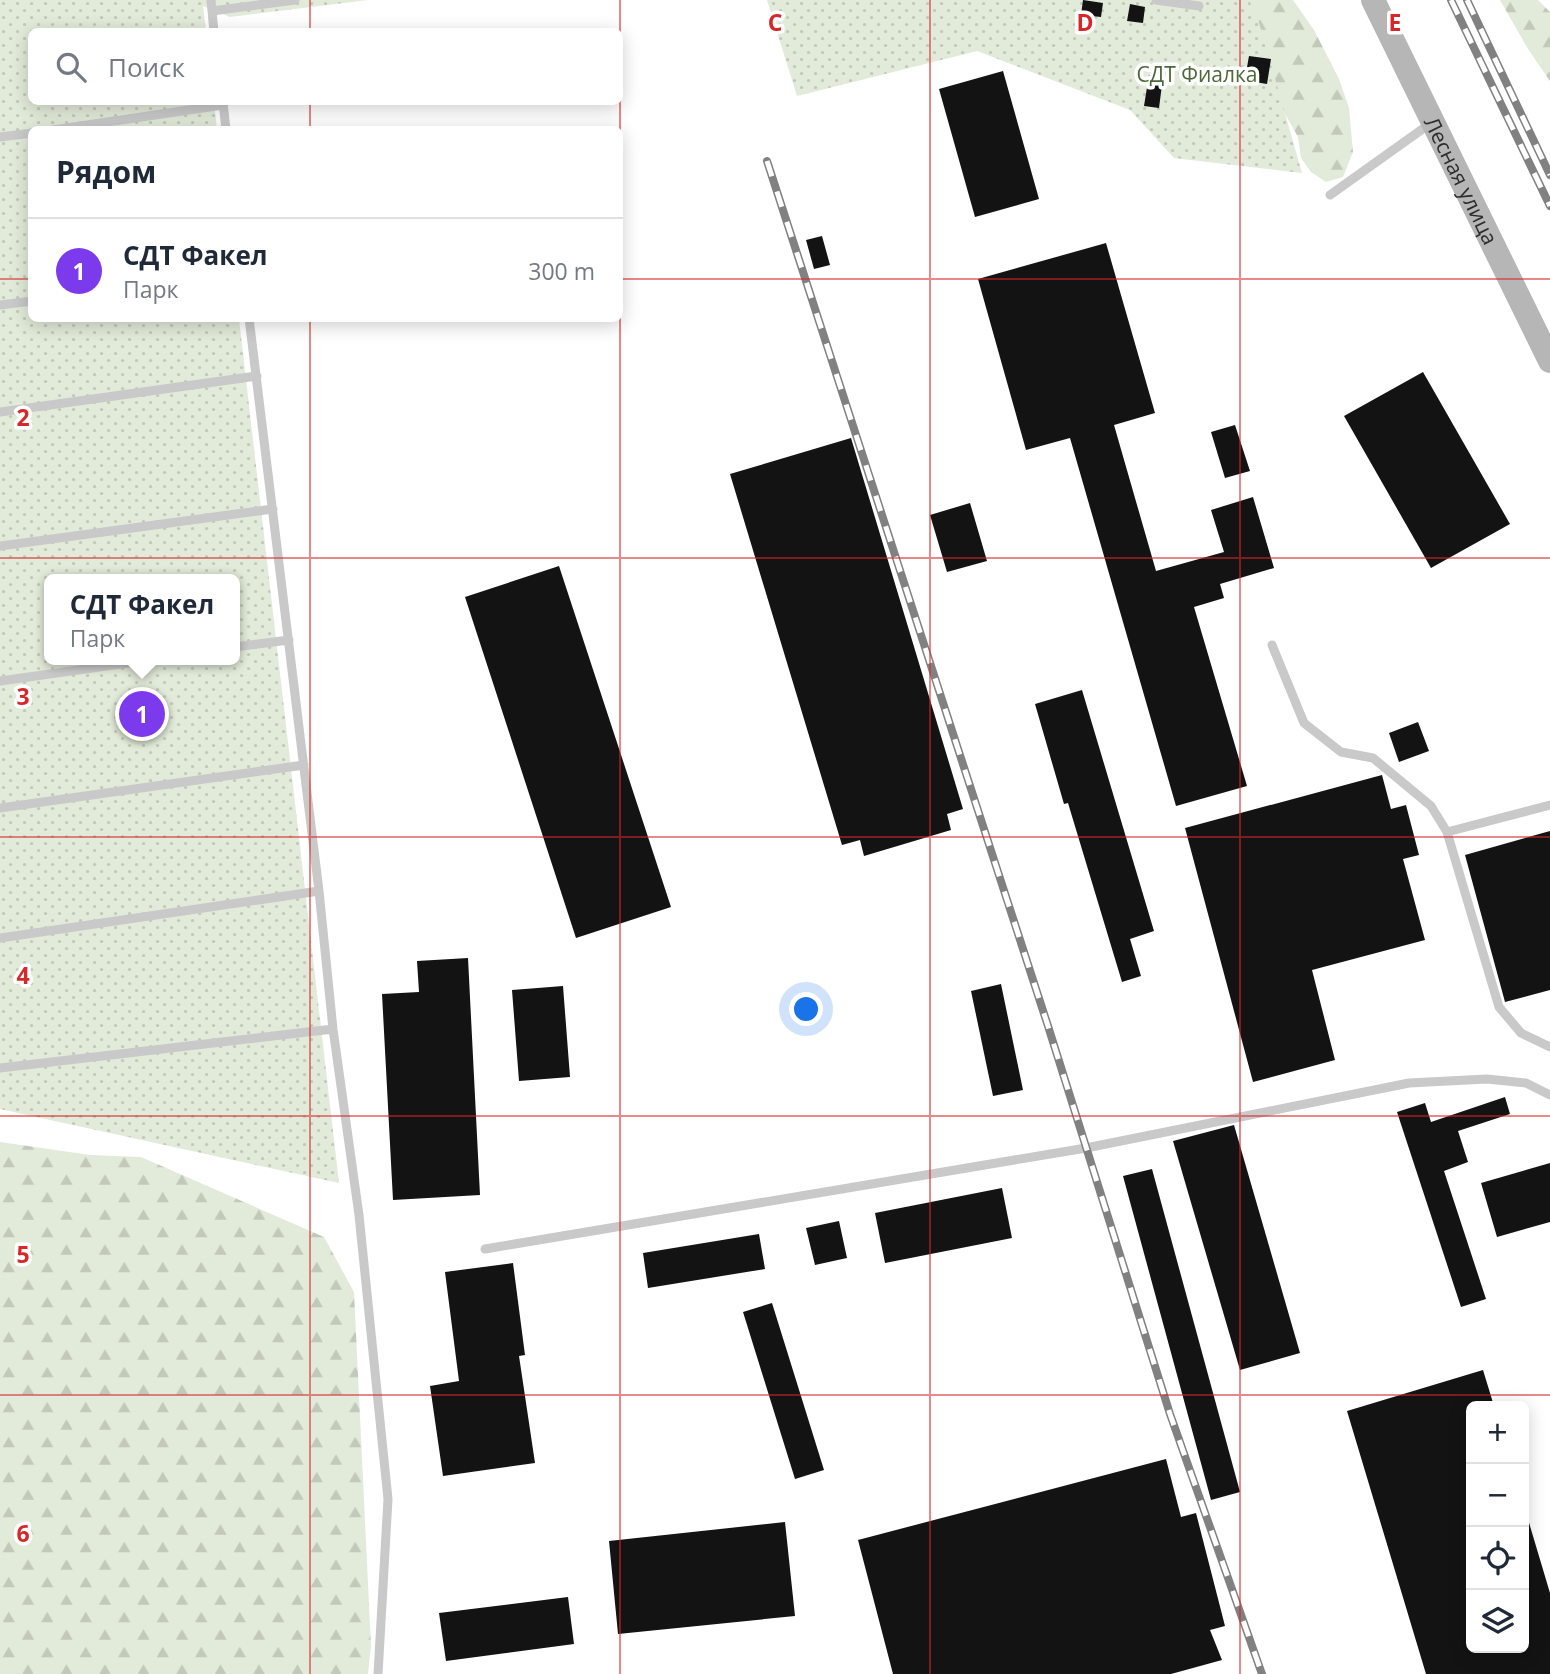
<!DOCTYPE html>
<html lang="ru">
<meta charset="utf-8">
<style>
:root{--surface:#fff;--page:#f6f6f7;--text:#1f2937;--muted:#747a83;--line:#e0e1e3;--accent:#7c3aed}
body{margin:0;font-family:"Open Sans",sans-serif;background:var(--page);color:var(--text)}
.controls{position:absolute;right:21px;bottom:21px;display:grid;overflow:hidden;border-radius:10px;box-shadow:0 4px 18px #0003}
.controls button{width:63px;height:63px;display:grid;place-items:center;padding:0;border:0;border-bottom:2px solid var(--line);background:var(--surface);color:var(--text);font:35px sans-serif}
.you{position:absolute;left:807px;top:1010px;width:24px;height:24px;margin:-18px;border:5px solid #fff;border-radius:50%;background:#1a73e8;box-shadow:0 0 0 10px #1a73e833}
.badge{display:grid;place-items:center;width:46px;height:46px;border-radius:50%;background:var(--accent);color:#fff;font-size:23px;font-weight:700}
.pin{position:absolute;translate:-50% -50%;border:4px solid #fff;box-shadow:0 2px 7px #0006}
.popup{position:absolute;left:44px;top:574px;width:196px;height:91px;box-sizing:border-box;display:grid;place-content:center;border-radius:10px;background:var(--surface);filter:drop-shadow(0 2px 5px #0005);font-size:23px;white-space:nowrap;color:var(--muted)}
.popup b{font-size:26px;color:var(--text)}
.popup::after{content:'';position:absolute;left:50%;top:100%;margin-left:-14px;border:14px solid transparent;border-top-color:var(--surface)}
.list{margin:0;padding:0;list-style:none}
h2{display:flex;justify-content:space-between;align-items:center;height:91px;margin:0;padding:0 28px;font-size:30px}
h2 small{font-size:23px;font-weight:400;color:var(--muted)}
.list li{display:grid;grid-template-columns:46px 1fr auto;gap:21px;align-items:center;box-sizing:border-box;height:105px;padding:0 28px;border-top:2px solid var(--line)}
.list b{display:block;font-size:26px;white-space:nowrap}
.list p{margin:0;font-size:23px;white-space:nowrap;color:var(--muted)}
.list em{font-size:23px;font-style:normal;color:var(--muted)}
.icon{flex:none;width:38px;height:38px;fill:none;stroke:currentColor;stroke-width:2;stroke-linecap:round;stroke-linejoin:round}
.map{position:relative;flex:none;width:1550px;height:1674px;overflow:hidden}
.search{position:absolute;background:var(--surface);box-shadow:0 4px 18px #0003;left:28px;top:28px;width:595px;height:77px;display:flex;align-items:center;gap:18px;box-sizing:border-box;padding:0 24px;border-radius:10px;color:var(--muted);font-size:26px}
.panel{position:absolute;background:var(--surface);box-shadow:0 4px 18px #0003;left:28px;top:126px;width:595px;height:196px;border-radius:10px}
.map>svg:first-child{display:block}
</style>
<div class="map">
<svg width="1550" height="1674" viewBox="0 0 1550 1674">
<defs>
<pattern id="forest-firs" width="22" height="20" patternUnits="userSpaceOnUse" patternTransform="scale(1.75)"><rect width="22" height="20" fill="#e2ead9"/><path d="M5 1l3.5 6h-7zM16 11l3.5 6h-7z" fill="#c2c9ba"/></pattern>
<pattern id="garden-dots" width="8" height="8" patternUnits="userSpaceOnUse" patternTransform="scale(1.75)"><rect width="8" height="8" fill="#e2ead9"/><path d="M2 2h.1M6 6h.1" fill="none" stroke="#c2c9ba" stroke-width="1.8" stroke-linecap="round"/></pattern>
</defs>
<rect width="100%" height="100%" fill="#fff"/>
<path fill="url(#forest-firs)" d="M1229,0H1293L1314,30L1339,79L1349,108L1353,152L1343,177L1326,182L1311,172L1301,158L1298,137L1270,87Z
M1500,0H1538L1550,12V81L1528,49Z
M0,1142L90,1155L141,1157L324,1237L354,1292L371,1646L368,1674H0Z"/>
<path fill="url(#garden-dots)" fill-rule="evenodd" d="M0,0H368L230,17L203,6L206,31L32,32V102H214L217,129L32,130V318L239,319L339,1183L0,1109ZM49,579H235V660H49Z
M767,0H1249L1258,19L1302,173L1174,158L1130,110L977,51L797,96Z"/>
<path fill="#131313" d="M1083,0L1103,3L1101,17L1081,15Z
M1130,4L1145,7L1143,23L1127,21Z
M1249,56L1271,59L1267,84L1255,82L1256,74L1246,73Z
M1003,71L1039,199L975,217L939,89Z
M1149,75L1163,77L1159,108L1144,106Z
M822,236L830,265L814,269L806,240Z
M1106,243L1155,413L1114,425L1156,571L1224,552L1211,510L1253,497L1274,568L1220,584L1224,598L1194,607L1247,786L1176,806L1070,438L1026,450L978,279Z
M1423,372L1510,524L1431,568L1344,416Z
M1235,425L1250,471L1225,478L1211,432Z
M851,438L963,809L947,814L951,830L864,856L860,840L842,845L730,474Z
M970,503L987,561L947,572L930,515Z
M559,566L671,907L576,938L465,597Z
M1082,690L1154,931L1130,939L1141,976L1122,982L1068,803L1064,804L1035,704Z
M1418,722L1429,751L1399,762L1389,733Z
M1382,775L1391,809L1406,805L1419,855L1403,859L1425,940L1312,970L1335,1060L1253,1082L1185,828Z
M1550,831V990L1505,1002L1465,855Z
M468,958L480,1195L393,1200L382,994L419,992L417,961Z
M1001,984L1023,1090L993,1096L971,991Z
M563,986L570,1077L519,1081L512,990Z
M1505,1097L1510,1114L1458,1131L1468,1162L1444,1171L1486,1299L1461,1307L1397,1112L1425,1103L1431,1122Z
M1234,1125L1300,1353L1240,1370L1173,1141Z
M1550,1163V1222L1497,1237L1481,1183Z
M1152,1169L1240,1492L1211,1500L1123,1176Z
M1002,1188L1012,1238L885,1263L875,1213Z
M839,1221L847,1258L815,1265L806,1228Z
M759,1234L765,1269L648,1288L643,1253Z
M513,1263L525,1355L519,1356L535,1463L443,1476L430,1386L459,1381L445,1272Z
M772,1303L824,1470L795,1479L743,1312Z
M1483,1370L1494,1406H1471V1648H1524V1517L1527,1516L1550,1593V1674H1426L1347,1411Z
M1166,1459L1181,1517L1196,1513L1225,1626L1210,1630L1222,1660L1171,1674H893L858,1540Z
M785,1522L795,1616L618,1634L609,1541Z
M568,1597L574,1644L446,1661L439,1613Z"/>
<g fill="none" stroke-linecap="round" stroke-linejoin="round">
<path stroke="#c9c9c9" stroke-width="9" d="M211,0L214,32
M1156,0L1199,6
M212,11L295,0
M223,102L226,130
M53,130L223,105
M0,137L32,133
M1330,195L1431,123
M0,305L32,301
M249,318L319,891L333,1029L359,1215L388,1499L378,1674
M0,412L257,376
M0,546L273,509
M1272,645L1304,723L1341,752L1373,758L1431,806L1447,832L1499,1007L1521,1033L1550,1047
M235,647L289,640
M0,681L149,660
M0,808L304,765
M1447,832L1550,805
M0,938L319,891
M0,1068L333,1029
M485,1249L1086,1148L1409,1083L1487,1079L1526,1083L1550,1095"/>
<path stroke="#b6b6b6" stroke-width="24" id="s1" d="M1373,0L1550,361"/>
<g stroke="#818181" stroke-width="8">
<path id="rail" d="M1451,0L1550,206
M1467,0L1550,175
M767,161L1048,1026L1170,1414L1262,1674"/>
</g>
<use href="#rail" stroke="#fff" stroke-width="5" stroke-dasharray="16" stroke-linecap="butt"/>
</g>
<path fill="none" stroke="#d62828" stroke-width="2" stroke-opacity="0.55" d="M310,0V32M620,0V1674M930,0V1674M1240,0V1674M310,102V130M0,279H32M620,279H1550M310,318V1674M0,558H1550M0,837H1550M0,1116H1550M0,1395H1550"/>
<g text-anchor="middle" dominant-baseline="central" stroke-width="7" stroke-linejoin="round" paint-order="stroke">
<g font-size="21" fill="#4e663b" stroke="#fff">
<text x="1197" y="74">СДТ Фиалка</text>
</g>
<g font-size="21" fill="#2c2c2c" stroke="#fff">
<text stroke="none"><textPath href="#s1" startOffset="201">Лесная улица</textPath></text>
</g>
</g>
<g font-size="23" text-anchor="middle" font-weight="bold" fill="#d62828" stroke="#fff" stroke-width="7" stroke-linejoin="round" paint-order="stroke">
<text x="775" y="31">C</text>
<text x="1085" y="31">D</text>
<text x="1395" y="31">E</text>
<text x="23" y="426">2</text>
<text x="23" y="705">3</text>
<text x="23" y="984">4</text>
<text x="23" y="1263">5</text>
<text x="23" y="1542">6</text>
</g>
</svg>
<div class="controls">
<button>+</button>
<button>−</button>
<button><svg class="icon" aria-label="locate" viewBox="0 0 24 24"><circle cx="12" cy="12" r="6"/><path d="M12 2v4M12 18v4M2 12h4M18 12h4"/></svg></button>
<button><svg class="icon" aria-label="layers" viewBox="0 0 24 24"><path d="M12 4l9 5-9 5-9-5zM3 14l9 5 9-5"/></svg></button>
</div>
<div class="you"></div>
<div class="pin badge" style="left:142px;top:714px">1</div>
<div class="popup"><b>СДТ Факел</b>Парк</div>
<div class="search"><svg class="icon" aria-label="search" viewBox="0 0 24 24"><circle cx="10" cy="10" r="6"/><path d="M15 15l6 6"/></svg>Поиск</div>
<section class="panel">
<h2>Рядом<small></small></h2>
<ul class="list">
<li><span class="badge">1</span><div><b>СДТ Факел</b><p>Парк</p></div><em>300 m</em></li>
</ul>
</section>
</div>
